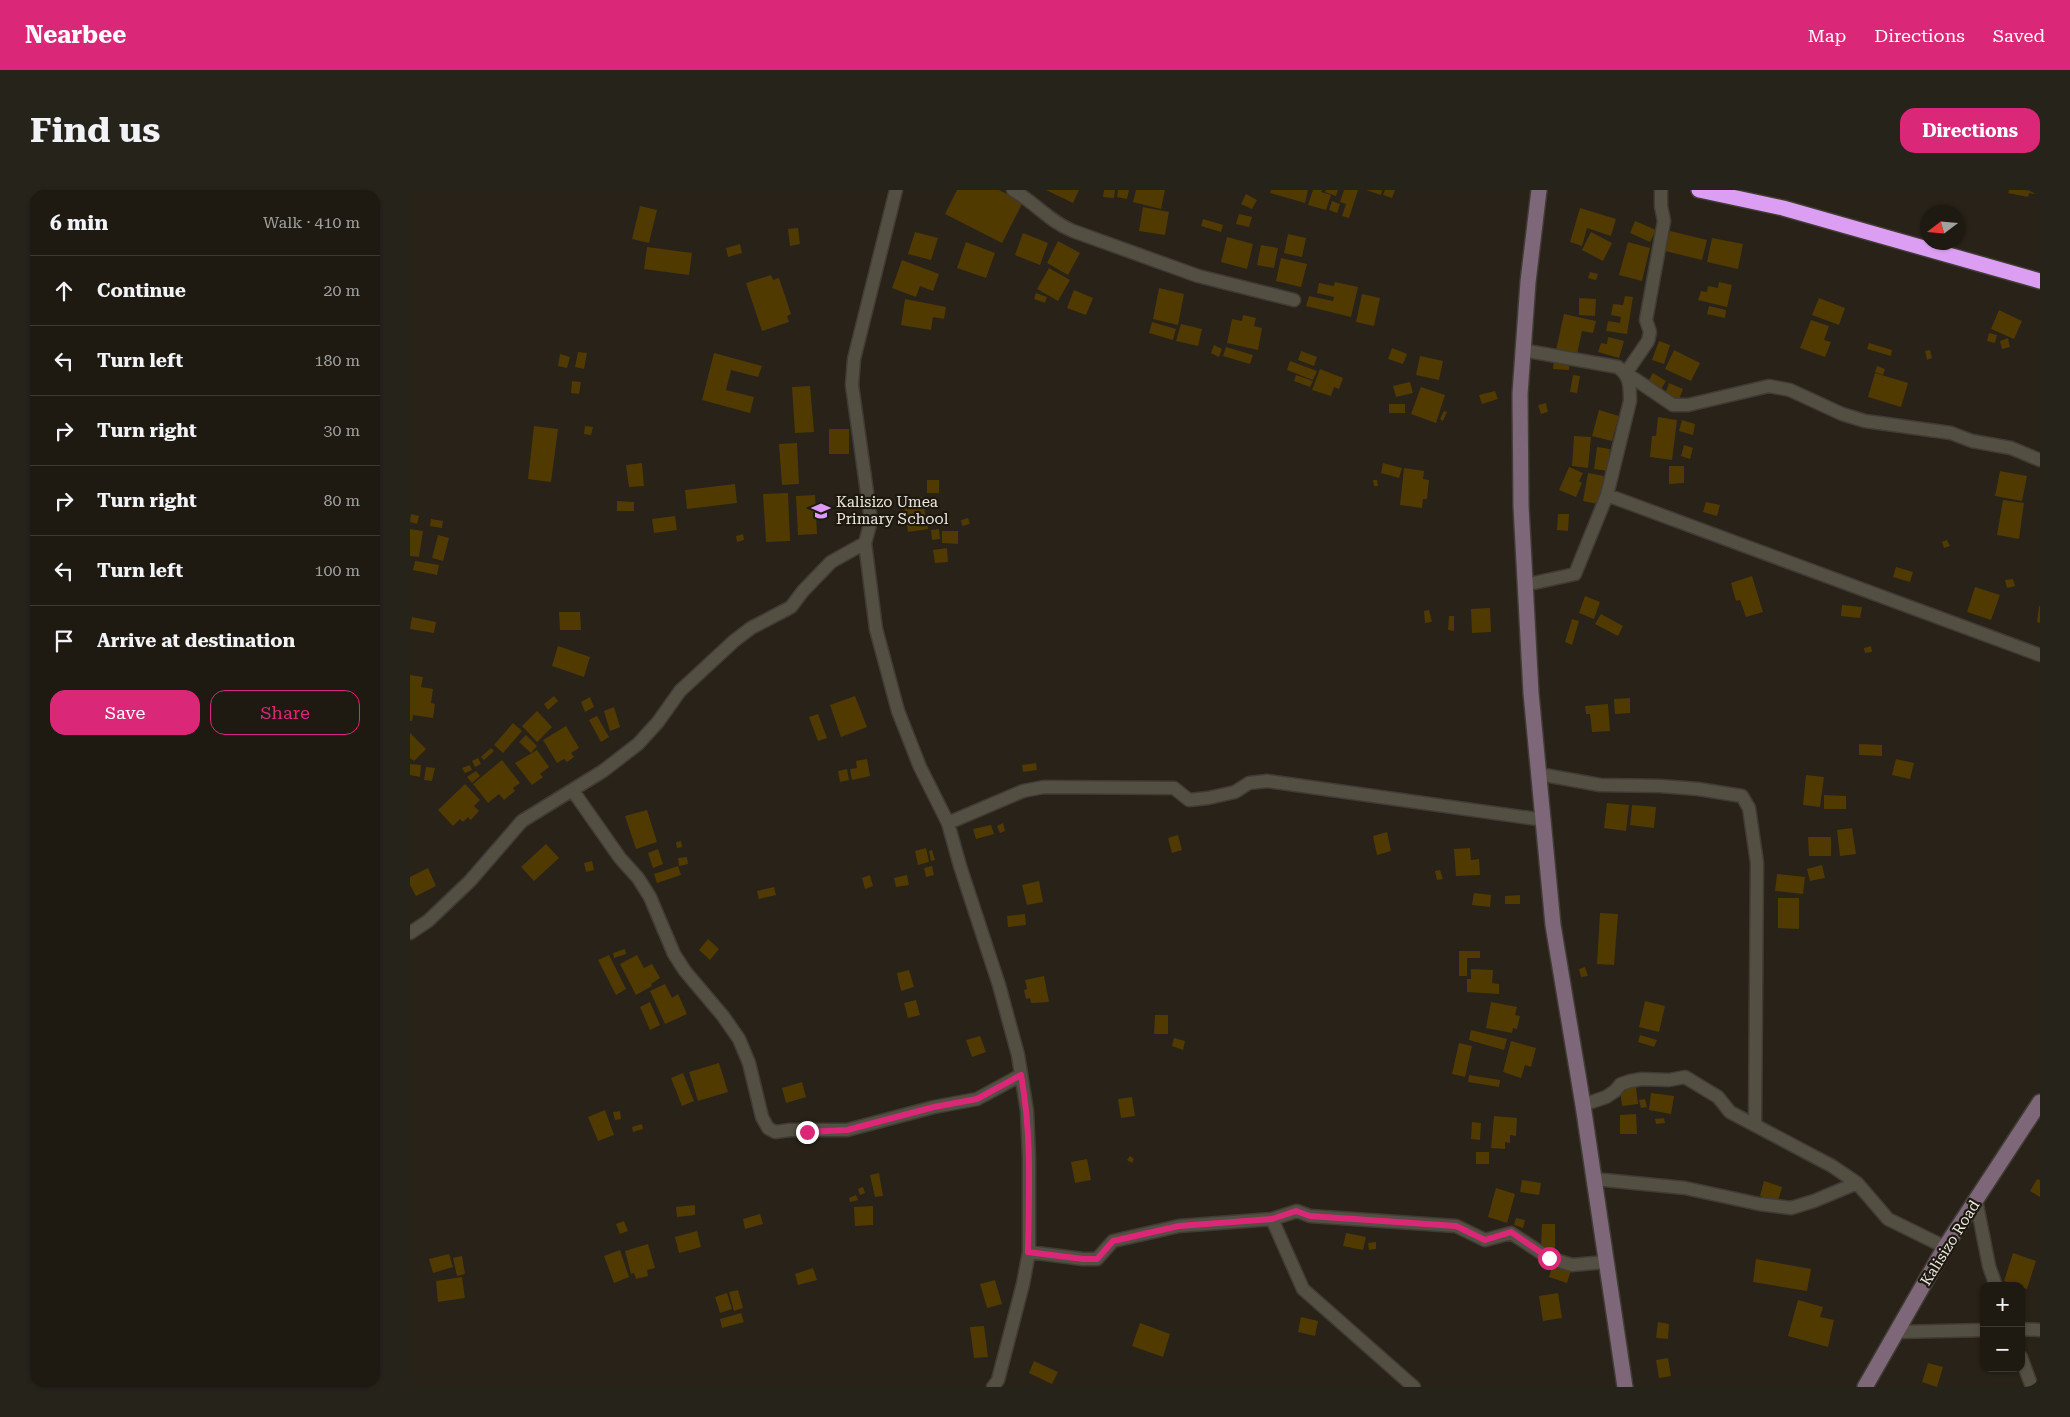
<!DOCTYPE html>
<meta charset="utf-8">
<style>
:root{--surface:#1e1a12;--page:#26231b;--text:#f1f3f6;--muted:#a1a19f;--line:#3c3832;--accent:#db2777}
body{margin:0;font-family:"Roboto Serif",serif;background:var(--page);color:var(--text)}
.controls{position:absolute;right:15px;bottom:15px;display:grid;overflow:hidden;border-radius:10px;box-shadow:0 1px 4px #0004}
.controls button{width:45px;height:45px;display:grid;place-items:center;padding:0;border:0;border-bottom:1px solid var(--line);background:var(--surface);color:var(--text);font:25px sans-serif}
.compass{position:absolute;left:1510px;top:15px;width:45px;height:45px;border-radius:50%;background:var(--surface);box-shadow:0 1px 4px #0004;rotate:254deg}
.stop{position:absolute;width:15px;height:15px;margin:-11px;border:4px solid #db2777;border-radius:50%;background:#fff}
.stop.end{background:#db2777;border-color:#fff;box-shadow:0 1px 5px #0008}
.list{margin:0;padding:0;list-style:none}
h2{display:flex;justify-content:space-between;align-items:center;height:65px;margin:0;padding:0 20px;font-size:21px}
h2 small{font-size:16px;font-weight:400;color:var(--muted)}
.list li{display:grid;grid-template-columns:32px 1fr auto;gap:15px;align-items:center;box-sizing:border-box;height:70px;padding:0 20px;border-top:1px solid var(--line)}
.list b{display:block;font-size:19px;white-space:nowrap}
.list em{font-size:16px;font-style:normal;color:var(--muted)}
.actions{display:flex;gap:10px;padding:15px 20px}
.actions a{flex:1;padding:11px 0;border:1px solid var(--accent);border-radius:15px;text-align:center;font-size:18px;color:var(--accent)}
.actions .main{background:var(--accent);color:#fff}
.icon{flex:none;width:28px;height:28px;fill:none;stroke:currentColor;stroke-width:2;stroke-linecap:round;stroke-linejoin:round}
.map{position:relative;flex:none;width:1630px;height:1197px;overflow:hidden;border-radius:15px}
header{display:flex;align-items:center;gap:30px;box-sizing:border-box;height:70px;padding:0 25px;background:var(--accent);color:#fff}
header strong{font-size:24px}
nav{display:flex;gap:28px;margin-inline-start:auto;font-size:18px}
.intro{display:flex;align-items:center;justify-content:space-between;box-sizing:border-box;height:120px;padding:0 30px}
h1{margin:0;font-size:35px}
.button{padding:12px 22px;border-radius:15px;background:var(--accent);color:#fff;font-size:18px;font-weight:700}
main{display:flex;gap:30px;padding:0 30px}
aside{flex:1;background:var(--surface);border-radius:15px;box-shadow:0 1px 4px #0004}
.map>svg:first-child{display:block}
</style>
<header>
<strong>Nearbee</strong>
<nav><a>Map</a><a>Directions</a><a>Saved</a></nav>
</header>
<div class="intro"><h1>Find us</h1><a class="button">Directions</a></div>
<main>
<aside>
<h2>6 min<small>Walk · 410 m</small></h2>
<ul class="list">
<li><svg class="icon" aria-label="ahead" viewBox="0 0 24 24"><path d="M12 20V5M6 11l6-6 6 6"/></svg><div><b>Continue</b></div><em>20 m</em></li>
<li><svg class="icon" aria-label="left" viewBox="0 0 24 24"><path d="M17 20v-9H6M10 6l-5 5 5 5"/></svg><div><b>Turn left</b></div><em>180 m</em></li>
<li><svg class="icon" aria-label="right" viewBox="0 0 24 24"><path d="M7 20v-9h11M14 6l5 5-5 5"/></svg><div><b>Turn right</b></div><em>30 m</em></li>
<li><svg class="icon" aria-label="right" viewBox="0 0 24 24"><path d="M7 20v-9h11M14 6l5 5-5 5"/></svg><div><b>Turn right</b></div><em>80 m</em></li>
<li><svg class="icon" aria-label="left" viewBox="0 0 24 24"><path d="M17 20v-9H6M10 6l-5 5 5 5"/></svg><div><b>Turn left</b></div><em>100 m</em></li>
<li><svg class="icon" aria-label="arrive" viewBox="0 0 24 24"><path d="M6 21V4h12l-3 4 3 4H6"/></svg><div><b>Arrive at destination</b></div></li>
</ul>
<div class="actions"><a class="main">Save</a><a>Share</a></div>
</aside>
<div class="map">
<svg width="1630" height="1197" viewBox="0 0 1630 1197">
<rect width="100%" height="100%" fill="#282218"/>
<path fill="#513a00" d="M547,0H589L613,12L592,53L535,24Z
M636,0H669L663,13Z
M694,0H705L704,8L693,7Z
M708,0H719L717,9L707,7Z
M726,0H755L751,19L723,12Z
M861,0H898L895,13L860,3Z
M903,0H912L911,2L921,5L916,20L898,15Z
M916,0H928L926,6L915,2Z
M934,0H948L939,28L932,26L936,14L930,12Z
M956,0H972L971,5Z
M975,0H985L982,8L973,5Z
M1599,0H1630V5L1619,3L1618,7L1598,3Z
M836,4L847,10L842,19L831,14Z
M922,11L930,14L927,23L919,20Z
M230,16L247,20L239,53L222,49Z
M733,17L759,22L755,45L729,41Z
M1170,18L1206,29L1201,46L1177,38L1172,56L1160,52Z
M829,24L842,27L839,37L826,34Z
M793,29L813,35L811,42L791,36Z
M1225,31L1246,40L1240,52L1220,43Z
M388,38L390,54L380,56L378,39Z
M1260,41L1297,50L1292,70L1255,61Z
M505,42L528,48L521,70L498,64Z
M1181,42L1202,53L1193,71L1172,60Z
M613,43L638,53L630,75L605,65Z
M878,44L896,48L892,67L874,63Z
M817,47L843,54L837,79L811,72Z
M1302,48L1333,54L1328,79L1297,72Z
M648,51L670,63L658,85L637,73Z
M556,52L585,63L576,88L547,78Z
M1218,52L1240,58L1232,91L1209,85Z
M330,54L332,63L318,67L316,58Z
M851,55L868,58L864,78L847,75Z
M237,57L282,63L279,85L234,79Z
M871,68L897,74L891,97L866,91Z
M492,70L529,84L523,101L510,96L506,107L482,98Z
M639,78L660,90L648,111L627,99Z
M1180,82L1188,84L1186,90L1178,88Z
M361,85L363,90L369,88L381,124L377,126L379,132L352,141L336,93Z
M925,92L948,97L941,127L896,116L899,106L923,111L924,107L907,103L909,93L924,96Z
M1309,92L1322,95L1317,117L1288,110L1291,101L1297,102L1298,96L1308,98Z
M749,98L774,104L768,135L743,129Z
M664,100L683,108L676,125L657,118Z
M626,103L637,107L635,113L624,109Z
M952,104L970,108L964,136L946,132Z
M1215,106L1223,107L1217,144L1196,141L1198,131L1210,133L1211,127L1201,125L1203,114L1213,115Z
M1169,108L1186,109L1185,126L1169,125Z
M1409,108L1435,118L1429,135L1402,125Z
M495,109L536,117L534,129L523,127L521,140L491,135Z
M1299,116L1316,120L1315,128L1297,124Z
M1589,120L1612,131L1604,149L1581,139Z
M1154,124L1186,131L1183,143L1172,141L1167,164L1146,160Z
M833,125L846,128L844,136L852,138L848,160L817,153L822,129L832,131Z
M1401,130L1419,136L1414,150L1421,152L1415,167L1390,158Z
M742,132L766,139L763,150L739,143Z
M771,134L792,139L788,156L766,151Z
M1579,143L1587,145L1585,153L1577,151Z
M1198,147L1214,151L1209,168L1188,162L1191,153L1197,154Z
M1598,148L1600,157L1592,159L1590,151Z
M1249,151L1260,155L1254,174L1242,170Z
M1459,153L1482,160L1481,166L1457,159Z
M804,155L812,159L809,167L801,163Z
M816,157L843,165L840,174L813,166Z
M982,158L997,164L993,174L978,169Z
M1264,160L1290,173L1281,191L1255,179Z
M1520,160L1522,168L1517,170L1515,161Z
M891,161L907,167L904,176L888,170Z
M168,162L177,163L174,179L165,177Z
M304,163L352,176L348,187L321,180L316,200L344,207L340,223L292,210Z
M150,164L160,167L157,178L148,176Z
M1010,166L1033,171L1029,190L1006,185Z
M1144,169L1160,170L1159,180L1143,179Z
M880,171L907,181L903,190L877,180Z
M1467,176L1475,179L1473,185L1465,182Z
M910,179L933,188L929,199L924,197L921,206L902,200Z
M1243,183L1256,191L1250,201L1237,193Z
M1465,183L1498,193L1491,217L1458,207Z
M886,185L903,191L900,197L884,191Z
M1163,185L1170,186L1167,203L1160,202Z
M162,191L171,192L169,204L161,203Z
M1000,192L1003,203L986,207L983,196Z
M1259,193L1273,199L1269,210L1255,204Z
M400,196L404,242L385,243L382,197Z
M1011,197L1035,205L1026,233L1001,224Z
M1085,201L1088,209L1072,214L1069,205Z
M1136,213L1138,222L1131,224L1128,215Z
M979,214H995V223H979Z
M1189,220L1209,226L1202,251L1182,246Z
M1034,221L1037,222L1033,231L1030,229Z
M1248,227L1267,230L1262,270L1240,267L1242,246H1246Z
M1272,230L1285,234L1283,245L1269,241Z
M124,236L148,239L141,292L118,289Z
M175,236L183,237L181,245L174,244Z
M419,239H439V264H419Z
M1164,246L1181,247L1178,278L1162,276Z
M387,253L389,294L372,295L369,254Z
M1274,255L1283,258L1280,269L1271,266Z
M1187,257L1200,259L1197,281L1184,279Z
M232,273L234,296L219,297L216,275Z
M973,273L992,278L989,288L971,283Z
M1259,276H1274V293L1259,294Z
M1159,277L1173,283L1169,291L1172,293L1166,307L1149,300Z
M994,278L1014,281L1013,289L1019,290L1017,309H1013L1012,318L990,315Z
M1590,281L1617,286L1612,311L1585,306Z
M1178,283L1194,286L1188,314L1173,311Z
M517,290H529V303H517Z
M963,290H967L968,296H964Z
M325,294L327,313L277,319L275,300Z
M378,303L380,351L356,352L353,304Z
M405,305L407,344L388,345L386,306Z
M512,307L518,339L498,342L493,310Z
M1593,310L1614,313L1609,349L1587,345Z
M207,311L224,312V321H207Z
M1296,312L1310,315L1307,326L1293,322Z
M1,324L9,326L7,334L0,332Z
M1148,324H1159L1158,341L1147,340Z
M265,326L267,340L244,343L242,329Z
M539,327L541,335L532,336L531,328Z
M558,328L560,334L552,336L551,330Z
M21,329L33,331L32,338L20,336Z
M0,339L13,341L9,367L0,366Z
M529,339L530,349L522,350L521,340Z
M532,341H548V354L532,353Z
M333,344L334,350L327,352L326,346Z
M28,345L39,348L33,371L22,368Z
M1537,350L1540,356L1534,358L1532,352Z
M537,358L538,372L525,373L523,360Z
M5,371L29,375L27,385L3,380Z
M1486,377L1503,382L1500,392L1483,387Z
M1342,386L1353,422L1336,427L1330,410L1326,411L1321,393Z
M1603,389L1605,396L1597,398L1595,390Z
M1565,397L1590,405L1581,430L1557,422Z
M1175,406L1190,412L1184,429L1169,423Z
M1432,415L1452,417L1450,428L1431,426Z
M1629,416H1630V433L1627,432Z
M1080,418L1081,442L1062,443L1061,419Z
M1019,420L1022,432L1015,433L1014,421Z
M149,422H170L171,440H150Z
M1191,424L1213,436L1208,446L1185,434Z
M1039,426H1044V441L1038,440Z
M2,427L26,432L24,443L0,439Z
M1162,429L1169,431L1162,455L1155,452Z
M148,456L180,467L174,487L142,476Z
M1461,456L1462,462L1455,463L1454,458Z
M0,485L13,487L11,497L23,499L21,513L25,514L23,528L3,525L2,531H0Z
M144,506L148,511L138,520L134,514Z
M445,506L457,537L431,547L420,515Z
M180,507L184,517L175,522L171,512Z
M1220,508V523L1205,524L1204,509Z
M1198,514L1200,541L1182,542L1180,524H1176L1175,516Z
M204,517L210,537L200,541L194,521Z
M127,521L142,537L127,552L112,536Z
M408,524L417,548L408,551L399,527Z
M187,526L199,547L191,552L179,530Z
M103,533L112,541L93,563L84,555Z
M156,536L169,558L161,563L164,567L157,572L154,569L147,573L133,550Z
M0,543L16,559L4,571L0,568Z
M116,545L127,556L121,563L109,552Z
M1449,554L1472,555V566L1449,565Z
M81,558L84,561L74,570L71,567Z
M127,560L139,577L130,584L133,587L122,595L105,573Z
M68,568L71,574L65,577L62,571Z
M457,569L460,586L442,590L440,579L447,578L446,571Z
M1486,569L1504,573L1500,589L1482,585Z
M92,570L110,593L103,598L105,601L94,610L89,604L78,613L63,594Z
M626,573L627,580L613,582L612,575Z
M0,574L11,575L10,587L0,585Z
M60,575L62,580L55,583L52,578Z
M16,577L25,578L22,591L14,590Z
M437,579L439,590L430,592L428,581Z
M66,581L70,586L62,593L57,587Z
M1396,585L1414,587L1410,617L1393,615Z
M55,594L70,610L64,616L69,621L61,630L58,627L53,632L50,629L43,636L28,620Z
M1414,605L1436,606V619H1414Z
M1197,613L1219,615L1216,641L1194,638Z
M1222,615L1246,617L1244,638L1220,635Z
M237,620L247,652L226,659L215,626Z
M593,633L595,641L590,643L587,636Z
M581,635L584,644L566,649L563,639Z
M1442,638L1446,664L1430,666L1427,640Z
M977,642L981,661L967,665L963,646Z
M768,645L772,660L762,663L758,648Z
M1398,647H1421V666H1399Z
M271,651L272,657L267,658L266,652Z
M136,654L149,668L124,691L111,677Z
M516,658L519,672L508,675L505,661Z
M1060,658L1061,670L1069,669L1070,685L1046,686L1044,659Z
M248,659L253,674L243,678L238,663Z
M522,660L525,670L521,671L519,661Z
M277,667L278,674L269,676L268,668Z
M182,671L184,680L176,682L174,673Z
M1412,675L1415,688L1400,691L1397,679Z
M268,676L271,685L247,693L244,684Z
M522,676L524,685L516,687L514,678Z
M18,678L26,696L6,706L0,695V687Z
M1030,680L1033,689L1027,690L1025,681Z
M1367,684L1395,687L1393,704L1365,701Z
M460,685L463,696L455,699L452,688Z
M497,685L499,695L486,697L484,688Z
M629,691L633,712L617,715L612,695Z
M364,697L366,705L349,709L347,701Z
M1064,703L1081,705L1080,717L1062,715Z
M1110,705V714H1095V706Z
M1368,708H1389V739L1368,738Z
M1190,723L1208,724L1204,775L1187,774Z
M615,724L616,735L598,737L597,726Z
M298,749L309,759L300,770L289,760Z
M215,759L216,764L204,768L203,763Z
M1049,761H1070V768H1057V786H1049Z
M199,765L216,799L206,805L188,770Z
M227,765L234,778L242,774L250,788L241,794L242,796L226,805L210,774Z
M1175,777L1178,786L1171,787L1169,779Z
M1061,779L1083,780L1082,793L1089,794V804L1057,802V789H1061Z
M499,780L504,797L491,801L487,783Z
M634,786L639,812L621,813L620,808L616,809L614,800L617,799L615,790Z
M255,794L262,808L268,804L277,824L255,834L240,801Z
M506,810L510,825L498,828L494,813Z
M1235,811L1255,816L1249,842L1229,837Z
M240,812L250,835L240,840L230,817Z
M1081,812L1107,817L1105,825L1110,826L1107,839L1103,838L1102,843L1076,838Z
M745,825H758V844H744Z
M1061,840L1097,849L1094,860L1059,850Z
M1230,845L1247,850L1244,857L1228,852Z
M570,846L576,862L562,867L556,850Z
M764,848L775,851L773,860L762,856Z
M1101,851L1126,858L1121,877L1115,875L1111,888L1093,882Z
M1049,853L1062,856L1055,887L1042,884Z
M309,873L318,902L288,911L279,882Z
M273,883L284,911L272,916L261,888Z
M1059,885L1090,890L1089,897L1058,892Z
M392,892L396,907L376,913L372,898Z
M1226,897L1228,914L1212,916L1210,899Z
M1241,903L1264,906L1261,924L1239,920Z
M722,907L725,926L711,928L708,909Z
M1235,909L1237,917L1231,918L1229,910Z
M195,920L204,945L188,951L178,927Z
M210,921L211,929L205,930L203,922Z
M1226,924L1227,944H1210V925Z
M1084,926L1107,928L1106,946L1100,945V953L1095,952V959L1081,958Z
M1254,928L1255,933L1246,934L1245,929Z
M1062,932L1071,933L1070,950L1061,949Z
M232,934L233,939L223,942L222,937Z
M1066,962H1079V974H1066Z
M720,966L724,969L722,973L717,970Z
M677,969L681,990L665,993L661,972Z
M469,983L473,1006L465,1007L460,985Z
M1627,989L1630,990V1007L1620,1001Z
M1112,990L1131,993L1129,1005L1110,1002Z
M1354,991L1372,997L1368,1011L1350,1006Z
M453,997L455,1003L450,1005L448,999Z
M1086,998L1105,1004L1097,1033L1078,1027Z
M446,1005L448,1010L440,1012L439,1008Z
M285,1015V1025L267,1027L266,1017Z
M463,1016V1035L445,1036L444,1017Z
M350,1024L353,1034L335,1039L333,1029Z
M1106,1028L1115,1030L1113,1038L1104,1035Z
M214,1031L218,1041L210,1044L206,1034Z
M1132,1034H1145V1058L1131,1057Z
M287,1041L291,1057L269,1063L265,1047Z
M936,1043L956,1047L953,1060L933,1056Z
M966,1052V1059L959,1060L958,1053Z
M238,1054L245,1078L237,1080L238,1086L226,1089L224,1083L221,1084L215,1061Z
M210,1060L219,1087L204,1093L194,1066Z
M1603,1063L1626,1071L1617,1099L1594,1091Z
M39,1064L43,1077L23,1083L19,1069Z
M52,1066L55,1084L47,1086L43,1068Z
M1346,1069L1401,1079L1397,1101L1343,1092Z
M1143,1074L1161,1080L1157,1093L1139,1087Z
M403,1078L407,1090L388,1095L385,1084Z
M52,1087L55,1108L28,1112L26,1091Z
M585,1090L592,1114L577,1118L570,1094Z
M328,1100L333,1118L324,1121L319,1102Z
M317,1103L322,1119L310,1123L305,1107Z
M1148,1103L1152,1128L1133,1131L1129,1106Z
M1388,1110L1413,1117L1410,1127L1424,1130L1418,1157L1378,1146Z
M331,1123L334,1132L312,1138L310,1129Z
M891,1127L908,1131L905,1146L888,1142Z
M1248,1132L1259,1134L1258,1149L1246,1148Z
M730,1133L760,1144L753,1167L722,1156Z
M574,1136L578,1167L564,1168L560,1137Z
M1258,1168L1261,1186L1249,1188L1246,1170Z
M624,1171L648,1182L642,1194L619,1183Z
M1518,1173L1533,1177L1527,1197L1512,1192Z"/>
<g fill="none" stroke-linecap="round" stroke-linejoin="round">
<g stroke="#403c35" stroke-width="15">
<path id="street" d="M486,0L444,169L442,195L461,331L455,353L466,439L488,521L510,577L538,633L550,676L589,795L608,865L617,921L619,968V1062L613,1094L588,1190L583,1197
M603,0C624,12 640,32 663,41L788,86L884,110
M1251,0V16L1254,31L1236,130L1240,142L1238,151L1216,183L1263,215H1278L1359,196L1380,200L1432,224L1455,231L1541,243L1562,251L1601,258L1630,270
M1112,160L1208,177C1220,186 1220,196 1220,211L1197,305L1165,384L1115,395
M1197,305L1630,465
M1129,584L1190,595L1250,596L1288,599L1332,606L1339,618L1347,673L1345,934
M163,601L210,668L228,688L240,707L264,764L275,781L313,826L329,849L339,873L352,927L358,938L365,942L380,940H437L524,917L567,909L611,885
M538,633L613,601L634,597L764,598L779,610L798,608L825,602L839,593L857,591L1134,630
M0,743L18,731L60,691L112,631L193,581L228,554L248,532L270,501L324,451L341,438L381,417L393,401L421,372L455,353
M1173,915L1196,907L1205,901L1211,894L1220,891L1232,889L1259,890L1275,887L1308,907L1320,922L1422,976L1447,993L1478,1029L1535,1057
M1184,989L1275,998L1349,1014L1381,1018L1404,1011L1447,993
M1566,1010L1579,1076L1586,1096
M862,1029L893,1099L1004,1197
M619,1062L673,1069H687L703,1051L769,1036L862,1029L887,1021L900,1026L1046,1036L1075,1050L1101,1043L1139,1068L1162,1075L1196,1072
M1611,1139L1630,1140
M1487,1142L1574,1140
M1611,1167L1622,1197"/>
</g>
<g stroke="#403c35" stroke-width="18">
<path id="secondary" d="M1129,0L1118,92L1110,204L1111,316L1121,503L1143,735L1173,915L1215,1197
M1455,1197L1535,1057L1630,912"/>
</g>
<g stroke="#403c35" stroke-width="18">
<path id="highway" d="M1289,0L1373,18L1630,91"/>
</g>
<use href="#street" stroke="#544f43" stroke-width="12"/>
<use href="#secondary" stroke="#7d6778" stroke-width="15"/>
<use href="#highway" stroke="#dc9ef3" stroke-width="15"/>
</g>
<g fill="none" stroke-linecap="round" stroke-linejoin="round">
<path stroke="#db2777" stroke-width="6" d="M397,942L437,940L524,917L567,909L611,885C622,944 619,1003 618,1062L673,1069H687L703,1051L769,1036L862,1029L886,1021L900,1026L1046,1036L1075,1050L1101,1042L1139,1068"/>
</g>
<defs>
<g id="school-bare" transform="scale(1.5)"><path d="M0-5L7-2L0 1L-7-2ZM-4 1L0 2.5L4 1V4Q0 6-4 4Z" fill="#dc99f5" stroke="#1e190f" stroke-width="2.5" paint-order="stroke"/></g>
</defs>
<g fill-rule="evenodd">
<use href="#school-bare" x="411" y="321"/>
</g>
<g text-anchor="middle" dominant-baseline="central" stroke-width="4.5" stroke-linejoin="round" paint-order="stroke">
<g font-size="15" fill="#ebe7e1" stroke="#1e190f" text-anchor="start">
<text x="426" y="312">Kalisizo Umea<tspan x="426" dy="17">Primary School</tspan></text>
</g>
<g font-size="15" fill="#ebe7e1" stroke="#1e190f">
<text transform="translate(1540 1053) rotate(-58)">Kalisizo Road</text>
</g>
</g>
</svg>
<div class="controls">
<button>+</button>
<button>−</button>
</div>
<svg class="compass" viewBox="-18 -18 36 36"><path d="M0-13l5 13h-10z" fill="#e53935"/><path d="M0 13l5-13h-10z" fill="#a1a19f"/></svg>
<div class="stop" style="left:1139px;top:1068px"></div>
<div class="stop end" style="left:397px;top:942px"></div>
</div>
</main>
